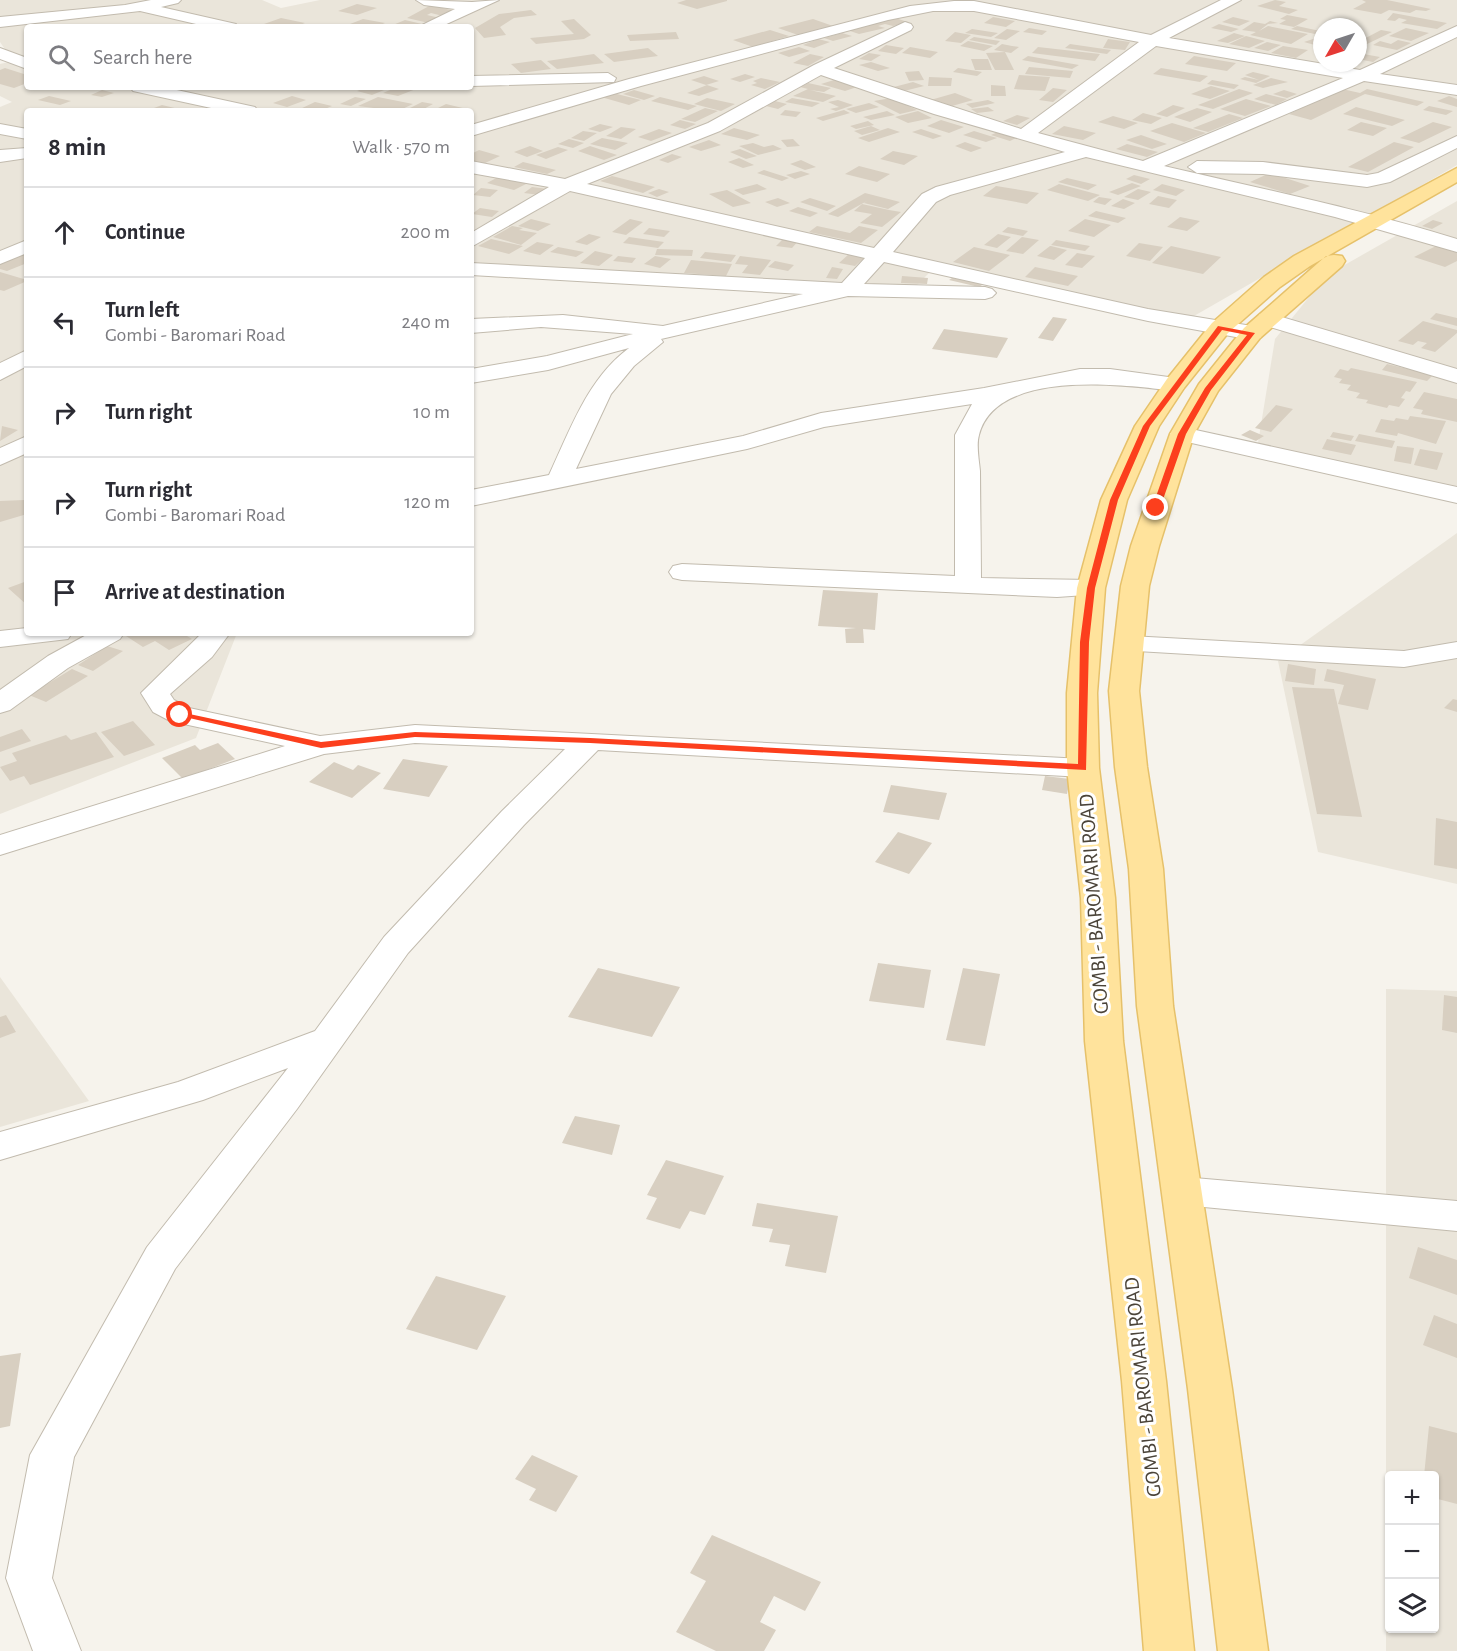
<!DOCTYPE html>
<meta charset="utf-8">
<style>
:root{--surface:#fff;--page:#f7f7f7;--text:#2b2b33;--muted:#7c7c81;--line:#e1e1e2}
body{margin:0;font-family:"Alegreya Sans",sans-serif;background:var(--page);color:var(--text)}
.controls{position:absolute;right:18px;bottom:18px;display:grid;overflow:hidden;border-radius:6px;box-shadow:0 2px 4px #0004}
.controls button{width:54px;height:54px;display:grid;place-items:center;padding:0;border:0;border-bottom:2px solid var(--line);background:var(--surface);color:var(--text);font:30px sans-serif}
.compass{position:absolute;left:1313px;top:18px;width:54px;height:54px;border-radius:50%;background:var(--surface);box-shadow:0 2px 4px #0004;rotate:231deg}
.stop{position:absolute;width:18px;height:18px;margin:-14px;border:4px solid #fc3f1d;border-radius:50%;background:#fff}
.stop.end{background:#fc3f1d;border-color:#fff;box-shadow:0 2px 6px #0008}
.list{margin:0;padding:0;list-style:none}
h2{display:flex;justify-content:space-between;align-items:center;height:78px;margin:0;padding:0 24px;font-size:26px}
h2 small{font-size:20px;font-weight:400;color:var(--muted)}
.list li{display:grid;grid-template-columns:39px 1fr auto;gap:18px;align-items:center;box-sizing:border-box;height:90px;padding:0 24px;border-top:2px solid var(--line)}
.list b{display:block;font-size:22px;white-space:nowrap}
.list p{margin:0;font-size:20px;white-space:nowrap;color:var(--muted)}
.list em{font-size:20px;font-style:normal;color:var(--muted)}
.icon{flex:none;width:33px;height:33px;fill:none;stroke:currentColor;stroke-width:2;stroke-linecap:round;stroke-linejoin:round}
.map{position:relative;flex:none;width:1457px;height:1651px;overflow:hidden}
.search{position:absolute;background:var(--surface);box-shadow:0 2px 4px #0004;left:24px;top:24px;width:450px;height:66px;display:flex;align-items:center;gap:15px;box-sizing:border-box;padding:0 21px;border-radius:6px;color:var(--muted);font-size:22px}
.panel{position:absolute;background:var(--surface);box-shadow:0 2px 4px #0004;left:24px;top:108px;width:450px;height:528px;border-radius:6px}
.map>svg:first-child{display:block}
</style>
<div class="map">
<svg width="1457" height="1651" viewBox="0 0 1457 1651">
<rect width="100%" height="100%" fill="#f6f3ec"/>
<path fill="#eae5da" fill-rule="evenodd" d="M0,0H262L281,8L320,0H1457V165L1187,320L938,264L913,289L471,264V111H27V633H237L196,738L0,814V107L12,102L0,96V64L13,61L0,42ZM27,27H471V87H27ZM1322,27H1358V63H1322Z
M1457,201V490L1258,443L1275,339L1327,275Z
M1457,533V884L1318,852L1278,661Z
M0,977L89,1101L0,1127Z
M1386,989L1457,991V1651H1386ZM1390,1476H1434V1628H1390Z"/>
<path fill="#d8cfc1" d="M686,0H727V1L697,9L677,3Z
M1275,0L1286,2L1279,6L1298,10L1289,14L1257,6Z
M1362,0H1387L1431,9L1426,11L1416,10L1410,13L1389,10L1381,14L1353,9L1366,2Z
M357,4L377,8L357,15L338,11Z
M431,5L454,11L443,16L431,13L427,15L440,18L429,23L407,18Z
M531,10L537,15L514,18L500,27L506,35L484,38L475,28L499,14Z
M1393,13L1447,23L1437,29L1401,23L1407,20L1399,18L1395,21L1387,20Z
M1287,15L1308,19L1294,27L1279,24L1286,20L1280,19Z
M892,17L908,22L893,26L885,24L878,26L885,28L859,34L847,30Z
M993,17L1015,21L1006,27L984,23Z
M1233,17L1250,21L1239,26L1222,22Z
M281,18L305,23L295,27L264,24Z
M363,19L385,23L376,27L350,24Z
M574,19L591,35L584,39L536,44L530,38L574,34L561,21Z
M813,19L833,26L798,35L778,28Z
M405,20L422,24L414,27H388Z
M1270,21L1278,23L1268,24L1259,31L1268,26L1308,34L1291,44L1250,35L1256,32L1242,30L1254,22L1265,24Z
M1219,24L1239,29L1231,32L1211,28Z
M1297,26L1320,31L1315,34L1291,29Z
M1029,28L1047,31L1042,35L1023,32Z
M1406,28L1429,33L1411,41L1389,36Z
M972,29L998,33L991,37L965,33Z
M1007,29L1020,31L1006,40L994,38Z
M770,30L789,36L753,47L733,40Z
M1381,30L1392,32L1367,44L1358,42Z
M676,32L679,39L630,41L627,35Z
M955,32L971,35L961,43L945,41Z
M842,33L852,36L833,41L824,38Z
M1234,33L1245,36L1228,43L1217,41Z
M1246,36L1265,41L1249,48L1229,44Z
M974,37L1000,41L996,45L969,40Z
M1319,37L1322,38V47L1304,42Z
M818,39L830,42L814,48L803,45Z
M1108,39L1130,42L1125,50L1103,48Z
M1398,40L1411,43L1397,50L1373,45L1380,41L1391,44Z
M968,41L993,46L984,51L960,46Z
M1267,42L1281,45L1268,51L1254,48Z
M1002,44L1012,46L1019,47L1011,53L994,50Z
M1070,44L1111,50L1107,54L1065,48Z
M886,45L904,48L896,54L878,51Z
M1283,46L1308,50L1296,58L1271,53Z
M799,47L810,51L789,57L778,53Z
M910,47L938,52L930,58L902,53Z
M1038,47L1100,54L1095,61L1032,53Z
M648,48L658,56L614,62L604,54Z
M1005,52L1014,70H995L986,53Z
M869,53L881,55L871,61L859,59Z
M1358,53L1380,57L1373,62L1358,59Z
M594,54L604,63L557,69L547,61Z
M810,54L824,57L808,66L793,63Z
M1028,56L1079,65L1072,69L1022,60Z
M1194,56L1236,63L1227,71L1185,64Z
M971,59H988L992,70H975Z
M541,60L551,69L521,73L511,64Z
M871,62L890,68L878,71L859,65Z
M1029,67L1073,71L1070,78L1025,74Z
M5,68L27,75V83L14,88L0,84V70Z
M958,68L977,71L982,72L977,76L953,72Z
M1161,68L1208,76L1200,82L1153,74Z
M919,71L924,80L909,81L905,72Z
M1253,72L1270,76L1256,83L1240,79L1245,77L1259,80L1245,75Z
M745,74L755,77L740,82L730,79Z
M1019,75L1050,77L1045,91L1014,89Z
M704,76L719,81L706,85L691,80Z
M929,77L952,78L951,86H928Z
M761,78L780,82L765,89L751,85L757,83L753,81Z
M1271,78L1288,82L1263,88L1253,85Z
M834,80L857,87L845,91L821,84Z
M1212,80L1239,85L1234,89L1207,84Z
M913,82L924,86L900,92L890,88Z
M808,83L831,88L824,92L810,90L836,96L823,102L793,96L808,89L800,87Z
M707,85L719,89L699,96L687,93Z
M991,85L1005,86L1006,96H991Z
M1211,86L1230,91L1210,99L1191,94Z
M367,87H370L384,90L372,95L357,91Z
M397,87H421L398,96L383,93Z
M1053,88L1067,90L1053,102L1039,100Z
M1239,89L1253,93L1213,109L1198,105Z
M1342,89L1360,93L1367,89L1424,102L1417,106L1365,94L1311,120L1289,114Z
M102,90L114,93L102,97L91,95Z
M634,90L655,96L644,100L623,94Z
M1284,90L1297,94L1287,98L1273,94Z
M613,93L641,100L629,105L601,97Z
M955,93L973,100L945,108L927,101Z
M1266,94L1282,98L1287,99L1276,105L1254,99Z
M49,96L71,101L60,105L38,100Z
M292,96L306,100L287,107L273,103Z
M1449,96L1457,99V107L1437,101Z
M355,97L366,99L351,106L340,104Z
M378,97L413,104L398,111L358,106Z
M660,97L697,106L688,110L651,101Z
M707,98L735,104L721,111L694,104Z
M792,98L820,103L812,107L785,102Z
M891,98L917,110L900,114L874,101Z
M1246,99L1271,106L1245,116L1220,109Z
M838,100L853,105L836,111L830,109L839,107L828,102Z
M988,100L995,103L972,108L966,104Z
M775,101L787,104L778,109L766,106Z
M315,102L332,106L320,111L300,109Z
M422,102L433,104L420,111H404Z
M869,103L879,107L856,113L846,109Z
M446,104L471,110V111L434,110Z
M162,105L183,110V111H146Z
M1173,105L1185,108L1167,117L1156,114Z
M1429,106L1453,111L1446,115L1423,110Z
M988,107L994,111L977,113L971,109Z
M1356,107L1405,120L1392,126L1343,114Z
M705,108L718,111L695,122L681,119Z
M1197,108L1212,112L1190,122L1174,117Z
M785,110L801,112L796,117L780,115Z
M844,110L850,113L823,121L816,118Z
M887,111L895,115L871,120L863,117Z
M918,111L932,118L908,123L895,117Z
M1143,113L1162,118L1151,124L1132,120Z
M1229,114L1243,118L1208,132L1193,128Z
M1017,115L1030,118L1017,125L1003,121Z
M1113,116L1138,123L1124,129L1098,122Z
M680,120L696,124L685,129L670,125Z
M941,120L964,127L949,133L927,126Z
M868,121L874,125L856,129L850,126Z
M1361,122L1387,128L1373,136L1347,130Z
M1433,122L1452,127L1419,143L1400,138Z
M1172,123L1206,133L1184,142L1150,131Z
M600,124L613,127L600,132L588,129Z
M871,126L880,130L862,135L854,131Z
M1064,126L1096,133L1083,140L1052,134Z
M621,127L636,129L621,139L606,136Z
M734,128L760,135L747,140L721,134Z
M888,128L900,132L869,142L858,138Z
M659,129L672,133L651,141L638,137Z
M921,129L942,136L933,139L912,132Z
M583,131L597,133L584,141L571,138Z
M974,131L990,136L997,138L986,142L963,135Z
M1000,131L1020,136L1010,141L991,135Z
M1141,135L1167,144L1152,149L1126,140Z
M602,138L628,143L615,150L590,144Z
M569,139L584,143L573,148L558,144Z
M793,139L800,146L787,147L781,140Z
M709,140L721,145L701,151L689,147Z
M965,142L982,148L971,152L955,146Z
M1394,142L1414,147L1368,172L1348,167Z
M753,143L764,147L773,145L782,149L758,155L739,146Z
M1127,144L1158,152L1147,157L1116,149Z
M530,146L543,151L527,157L514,152Z
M590,146L617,155L604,160L578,151Z
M558,147L568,150L546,159L536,155Z
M740,149L757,156L746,159L730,152Z
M479,150L500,156L483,164L471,161V154Z
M893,151L918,156L904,165L880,159Z
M672,154L682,157L668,163L659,160Z
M739,158L754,165L743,168L728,162Z
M801,160L816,167L805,170L790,164Z
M523,162L556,170L547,174L514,167Z
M859,166L890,174L877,182L845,174Z
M764,170L789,178L782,181L757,173Z
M801,171L810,174L795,179L786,175Z
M1270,173L1310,186L1290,194L1250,182Z
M1134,175L1150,179L1141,184L1126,179Z
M500,176L528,183L514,190L487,183Z
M612,176L655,187L643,193L600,181Z
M1067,178L1097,185L1088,190L1058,182Z
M1132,183L1141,186L1118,195L1109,192Z
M757,184L767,189L743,195L734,190Z
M1059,184L1100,195L1088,201L1047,190Z
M1162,184L1185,190L1176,196L1153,190Z
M996,186L1039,193L1027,204L983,196Z
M532,187L548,189L540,195L524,193Z
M481,188L498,190L490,197L473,195Z
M659,189L669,192L657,197L648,193Z
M1138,189L1151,192L1138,200L1124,197Z
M727,190L751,203L733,207L709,194Z
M865,193L900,202L888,209L864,203L867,201L838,217L828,214Z
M1158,196L1177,200L1169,208L1149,204Z
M1099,197L1112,199L1105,205L1093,202Z
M778,198L790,203L777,207L765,202Z
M810,198L836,206L827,211L800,202Z
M1123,199L1135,203L1124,209L1111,206Z
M862,204L889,210L901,212L882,227L860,223L872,214L854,211Z
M798,207L818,213L810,217L789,211Z
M480,208L499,211L492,217L472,214Z
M1096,211L1126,218L1118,223L1088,216Z
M1180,217L1200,221L1187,231L1167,227Z
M531,219L551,224L538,231L518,226Z
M630,219L643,222L626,235L612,232Z
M1085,219L1111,225L1094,237L1068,231Z
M1433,220L1443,223L1432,229L1422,226Z
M512,226L523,228L519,230L537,233L521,245L493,237Z
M817,226L850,233L859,226L878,230L861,243L809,232Z
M1008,227L1028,231L1023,236L1002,232Z
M649,228L670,231L664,237L643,234Z
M589,234L601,237L587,245L575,242Z
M998,234L1011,237L997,248L984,245Z
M629,237L664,242L658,248L623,243Z
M785,237L800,239L792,248L776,246Z
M1022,237L1039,240L1023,254L1006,251Z
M491,239L523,246L509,254L478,246Z
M1056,240L1090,246L1085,251L1051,245Z
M537,242L554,245L540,255L523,251Z
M1139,243L1163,247L1150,261L1126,256Z
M1438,245L1457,251V261L1445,267L1414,257Z
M1050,246H1051L1067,250L1054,260L1037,256Z
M1171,246L1221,257L1203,274L1152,263Z
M558,247L584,252L576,257L550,252Z
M974,247L1010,255L989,271L953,262Z
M657,249L693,250L692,256L655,255Z
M595,251L613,255L599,266L580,263Z
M27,252V263L7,271L0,269V264Z
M705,252L736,255L731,262L700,258Z
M1077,253L1095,256L1082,268L1065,265Z
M849,254L865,257L855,266L839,263Z
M618,256L636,258L632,263L613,261Z
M655,256L671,259L660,268L644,264Z
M740,256L771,260L760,275L742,273L748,265L735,264Z
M691,260L732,264L726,276L684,273Z
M775,261L794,265L788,271L768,267Z
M832,267L843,269L837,279L826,278Z
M1035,267L1078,276L1068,286L1025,277Z
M0,272L27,280V281L4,291L0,290Z
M958,274L988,281L979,287L949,280Z
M902,276L928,278L927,284L901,283Z
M1436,313L1457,318V326L1430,319Z
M1053,317L1067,319L1053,341L1038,338Z
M1423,321L1457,330V333L1435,352L1421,348L1427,343L1418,341L1413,345L1398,341Z
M944,329L1008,338L997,358L932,349Z
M1387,364L1433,375L1427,381L1382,370Z
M1351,368L1417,382L1410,392L1406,391L1401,398L1405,399L1399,407L1389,405L1387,408L1366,403L1368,400L1356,398L1360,393L1347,390L1351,385L1339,383L1342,379L1334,377L1340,369L1348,371Z
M1424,392L1457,399V422L1421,414L1423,410L1413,408Z
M1276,405L1293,409L1271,432L1255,428Z
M1410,416L1446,421L1436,444L1398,433L1397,436L1375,432L1381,419L1394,421L1396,418L1408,420Z
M2,426L18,430L0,441Z
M1250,430L1264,436L1256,441L1241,435Z
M1333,432L1354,436L1351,441L1330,437Z
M1359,434L1395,441L1392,448L1355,441Z
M1327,439L1356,445L1351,455L1322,449Z
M1397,446L1414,448L1411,464L1394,461Z
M1420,449L1443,453L1437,470L1414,465Z
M24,500L27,503V514L0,522V501Z
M27,581V605L8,588Z
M823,590L878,593L875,630L863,629L864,643H846L845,629L856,628L818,626Z
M133,633H182L192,639L169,650L155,641L143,647L126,636Z
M107,646L123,651L93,671L78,665Z
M1288,664L1316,669L1314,685L1285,681Z
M72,669L88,676L46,702L29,695Z
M1327,669L1376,679L1368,710L1338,704L1344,685L1324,681Z
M1292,687L1334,689L1362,817L1317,814Z
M1453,699L1457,700V712L1444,708Z
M133,721L155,745L124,756L101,732Z
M22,729L31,741L0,752V737Z
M96,732L114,757L30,785L24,776L10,781L0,767L17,761L12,753L66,735L71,740Z
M218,743L235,759L183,779L162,758L195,745L200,750Z
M403,759L448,766L429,797L383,789Z
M334,762L353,770L358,765L381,773L352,798L309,782Z
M1045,776L1070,779L1067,794L1042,790Z
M891,785L947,793L939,820L883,812Z
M1436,818L1457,822V869L1434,865Z
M898,832L932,843L909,874L875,862Z
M878,963L931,970L924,1008L869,1001Z
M598,968L680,987L652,1037L568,1017Z
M963,968L1000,974L985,1046L946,1040Z
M1444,995L1457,997V1033L1442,1030Z
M6,1015L16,1032L0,1038V1017Z
M575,1116L620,1125L612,1155L562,1143Z
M666,1160L724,1176L705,1215L690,1211L680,1229L646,1219L657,1198L647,1195Z
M757,1203L838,1216L826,1273L785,1266L790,1245L769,1242L773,1229L752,1226Z
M1418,1247L1457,1260V1295L1409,1278Z
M436,1276L506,1296L477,1350L406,1329Z
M1434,1315L1457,1324V1358L1423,1345Z
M21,1353L10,1426L0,1428V1356Z
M1429,1426L1457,1433V1504L1434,1498V1476H1424Z
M532,1455L578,1476L556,1512L529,1500L536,1489L515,1479Z
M712,1535L821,1582L805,1611L774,1596L760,1622L776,1630L764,1651H716L676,1632L706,1581L690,1573Z"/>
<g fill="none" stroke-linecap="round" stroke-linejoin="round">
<g stroke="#c2bbae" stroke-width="2">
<path id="minor" d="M151,0H181L178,3L161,7L236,24L238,27H209L140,11L0,27V17L125,5Z
M416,0L472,2L499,0L440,27H418L455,9L424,5Z
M1221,0H1241L1169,38L1360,70L1457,26V37L1380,74L1457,85V95L1364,81L1164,166C1262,189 1361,209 1457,239V252L1335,217L1086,157L950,195L936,202L893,252L1148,309L1252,326L1260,328L1263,333L1260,338L1252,340L1148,321L884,262L864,284L985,287L992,289L996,293L992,297L985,299L848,296L661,339L663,342L634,366L611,394L576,469L743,436L821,413L984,388L1080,369H1110L1183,379L1186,384L1183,389L1175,391C1125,385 996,368 979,435C976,445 979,460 980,471C980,507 981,542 981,578L1091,580L1100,582L1104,588L1100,594L1057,597L682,580L673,578L669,572L673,566L682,564L955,576V435L972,404L824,427L747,449L471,506V490L549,475C570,430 588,378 629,348L548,370L471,383V369L547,356L633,334L541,327L471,333V319L563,315L663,326L803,294L471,275V263L842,283L865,258L570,191L471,247V233L549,187L471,173V161L565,179L708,123L814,65L905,22L911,24L913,27L911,30L834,68L1021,129L1139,42L974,11H933L888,20L641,86L471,136V125L629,79L910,6L954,1H974L1151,35ZM1156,46L1343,78L1143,161L1038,133ZM821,75L934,114L1065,152L936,187L922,194L874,248L587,184L720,131Z
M0,48L27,58V69L0,59Z
M608,73L616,78L614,82L471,86V76Z
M130,87H163L255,107L258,111H225L133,91Z
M0,124L27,129V139L0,134Z
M1457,136V148L1390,182L1367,187L1263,174L1197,173L1188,167L1197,161L1263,162L1367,175L1378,173Z
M27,148V158L0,162V150Z
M27,240V253L0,264V251Z
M1268,313L1457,369V383L1260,324L1257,319L1260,314Z
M27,350V366L0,380V363Z
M1182,427L1457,487V503L1174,439L1170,434L1174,429Z
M27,436V453L0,465V448Z
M27,628V633H72L68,639L0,647V631Z
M90,633H124L120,639L68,668L10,710L0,713V690L48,656Z
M202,633H230L212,657L170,694L174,700L189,708L320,736L415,725L1083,759L1094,762L1098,768L1094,774L1083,777L598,750L524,825L408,953L297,1109L175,1269L74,1457L52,1578L81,1651H33L6,1578L30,1455L147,1247L288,1068L203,1100L0,1160V1132L178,1082L315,1031L384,937L502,811L565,749L415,743L324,754L0,855V835L285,746L170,721L153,712L141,693Z
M1130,636L1404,651L1457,642V658L1404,667L1120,650L1116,644L1120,638Z
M1183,1177L1457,1201V1231L1183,1205L1169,1201L1164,1191L1169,1181Z"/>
</g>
<g stroke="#e6c16a" stroke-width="3">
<path id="major" d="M1457,168V182L1310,266L1280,287L1228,333L1184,388L1159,426L1127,500L1105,588L1097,693L1099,768L1115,898L1123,1041L1166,1381L1194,1651H1144L1122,1381L1085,1041L1081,898L1067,768V693L1077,588L1101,500L1135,426L1167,379L1212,323L1264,277L1294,256Z
M1334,255L1342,256L1345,261L1342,266L1260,338L1218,391L1194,434L1159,546L1149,586L1139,691L1147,767L1163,869L1173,1006L1232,1389L1268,1651H1218L1188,1389L1137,1006L1129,869L1115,767L1109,691L1121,586L1131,546L1170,434L1199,384L1244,328L1326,256Z"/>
</g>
<use href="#minor" fill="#fff" fill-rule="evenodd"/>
<use href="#major" fill="#ffe39c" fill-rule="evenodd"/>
</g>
<path fill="#fc3f1d" d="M1218,326L1255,333L1211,390L1186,434L1160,508L1156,510L1152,508L1178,434L1205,388L1247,335L1222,330L1150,426L1118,500L1095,588L1089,642L1086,770L590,743L415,737L321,748L176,715L180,712L321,742L415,732L590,738L1078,764L1080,642L1087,588L1110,500L1143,426Z"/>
<g text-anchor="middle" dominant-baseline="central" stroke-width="6" stroke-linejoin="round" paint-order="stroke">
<g font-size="21" fill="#4b4439" stroke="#fff">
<text transform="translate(1094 904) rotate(-94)">GOMBI - BAROMARI ROAD</text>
<text transform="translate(1143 1387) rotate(-96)">GOMBI - BAROMARI ROAD</text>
</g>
</g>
</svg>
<div class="controls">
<button>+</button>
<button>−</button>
<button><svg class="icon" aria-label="layers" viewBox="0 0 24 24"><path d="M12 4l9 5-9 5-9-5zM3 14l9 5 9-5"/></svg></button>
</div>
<svg class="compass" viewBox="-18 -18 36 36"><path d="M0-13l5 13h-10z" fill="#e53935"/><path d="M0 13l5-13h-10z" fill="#7c7c81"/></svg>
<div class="stop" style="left:180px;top:715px"></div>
<div class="stop end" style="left:1156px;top:508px"></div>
<div class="search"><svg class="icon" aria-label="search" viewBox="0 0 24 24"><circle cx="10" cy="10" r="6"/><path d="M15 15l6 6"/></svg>Search here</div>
<section class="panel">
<h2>8 min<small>Walk · 570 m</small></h2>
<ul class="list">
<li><svg class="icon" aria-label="ahead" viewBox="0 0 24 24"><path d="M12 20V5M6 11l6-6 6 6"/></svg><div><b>Continue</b></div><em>200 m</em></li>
<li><svg class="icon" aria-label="left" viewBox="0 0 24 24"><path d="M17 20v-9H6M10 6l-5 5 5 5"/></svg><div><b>Turn left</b><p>Gombi - Baromari Road</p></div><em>240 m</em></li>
<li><svg class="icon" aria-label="right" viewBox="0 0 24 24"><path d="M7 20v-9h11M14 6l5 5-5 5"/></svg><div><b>Turn right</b></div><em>10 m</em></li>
<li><svg class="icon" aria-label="right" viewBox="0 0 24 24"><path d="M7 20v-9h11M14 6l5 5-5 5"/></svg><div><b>Turn right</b><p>Gombi - Baromari Road</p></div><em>120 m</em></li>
<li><svg class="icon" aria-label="arrive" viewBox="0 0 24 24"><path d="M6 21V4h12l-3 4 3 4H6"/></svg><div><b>Arrive at destination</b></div></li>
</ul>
</section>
</div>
